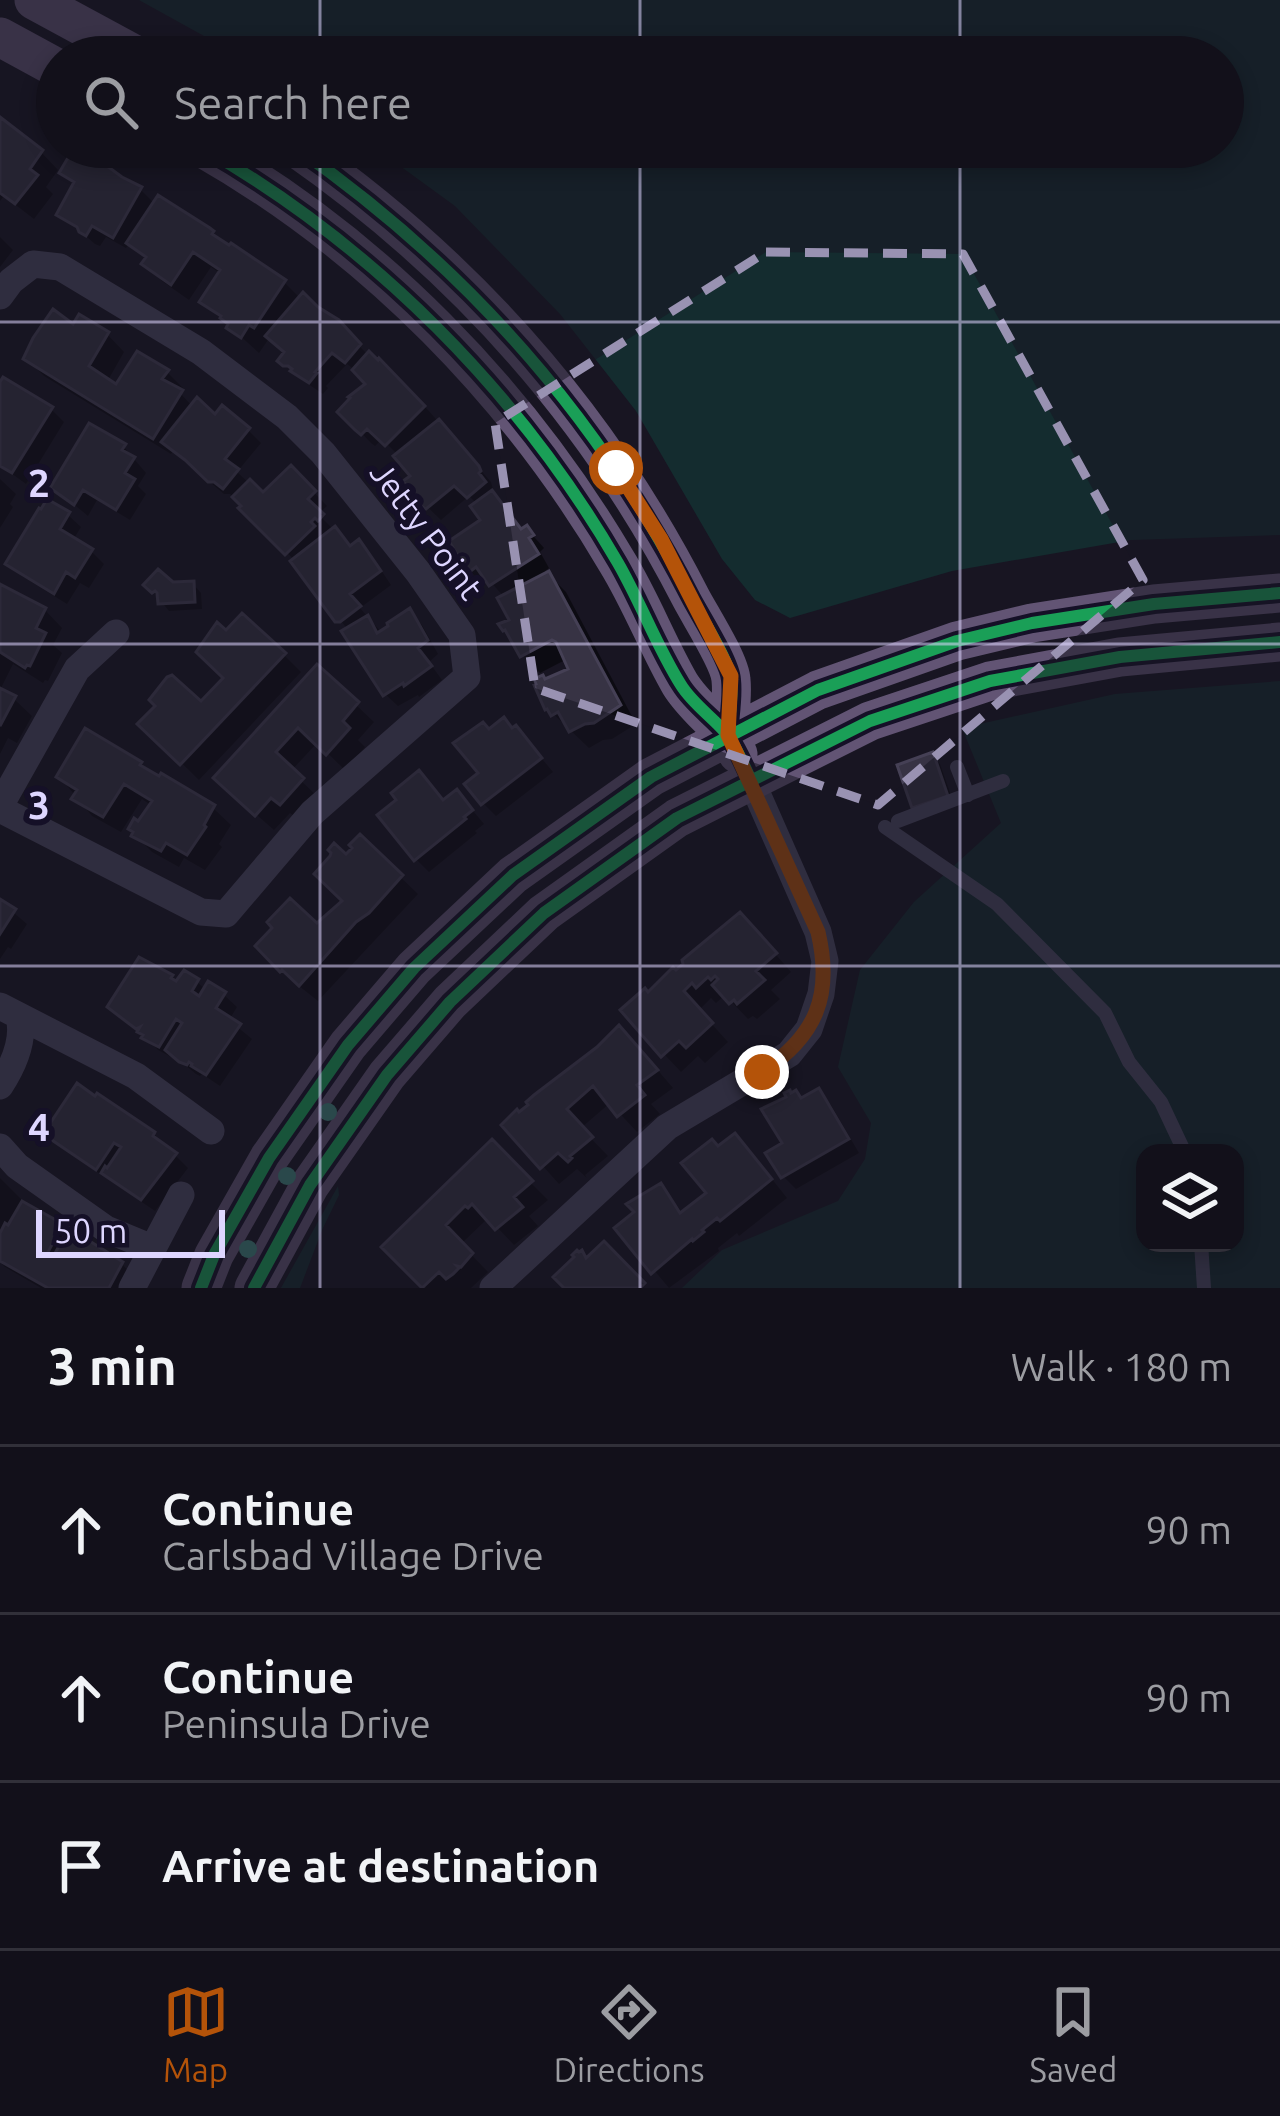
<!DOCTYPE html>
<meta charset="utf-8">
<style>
:root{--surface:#12101a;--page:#1f1e27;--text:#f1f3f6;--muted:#9c9da2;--line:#313039;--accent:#b45309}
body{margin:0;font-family:Ubuntu,sans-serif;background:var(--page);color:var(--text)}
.controls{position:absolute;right:36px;bottom:36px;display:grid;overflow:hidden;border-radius:24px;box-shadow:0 6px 18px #0003}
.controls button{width:108px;height:108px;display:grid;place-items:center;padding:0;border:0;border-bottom:3px solid var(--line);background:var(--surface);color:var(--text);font:60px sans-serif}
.scale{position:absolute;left:36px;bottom:30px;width:189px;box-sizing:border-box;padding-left:12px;border:6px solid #ded6ff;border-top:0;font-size:33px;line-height:42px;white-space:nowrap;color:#ded6ff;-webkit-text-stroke:9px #151027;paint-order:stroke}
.stop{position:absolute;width:36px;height:36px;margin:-27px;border:9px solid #b45309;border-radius:50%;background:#fff}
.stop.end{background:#b45309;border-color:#fff;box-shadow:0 3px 12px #0008}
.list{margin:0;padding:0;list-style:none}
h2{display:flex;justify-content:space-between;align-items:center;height:156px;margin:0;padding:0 48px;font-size:51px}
h2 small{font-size:39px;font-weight:400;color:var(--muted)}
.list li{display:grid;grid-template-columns:78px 1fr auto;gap:36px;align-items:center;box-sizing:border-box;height:168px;padding:0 48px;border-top:3px solid var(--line)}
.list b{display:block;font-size:45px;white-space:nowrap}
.list p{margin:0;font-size:39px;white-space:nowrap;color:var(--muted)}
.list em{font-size:39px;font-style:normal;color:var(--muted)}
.icon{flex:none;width:66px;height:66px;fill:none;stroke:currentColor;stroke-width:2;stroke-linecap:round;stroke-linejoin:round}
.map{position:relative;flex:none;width:1280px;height:1288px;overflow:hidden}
.search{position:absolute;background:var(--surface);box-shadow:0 6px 18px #0003;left:36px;right:36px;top:36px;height:132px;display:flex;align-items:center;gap:30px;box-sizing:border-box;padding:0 42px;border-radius:66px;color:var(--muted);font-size:45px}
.sheet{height:660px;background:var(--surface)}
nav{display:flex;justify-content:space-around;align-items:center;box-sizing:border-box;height:168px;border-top:3px solid var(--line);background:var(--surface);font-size:33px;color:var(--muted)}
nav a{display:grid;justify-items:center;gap:6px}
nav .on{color:var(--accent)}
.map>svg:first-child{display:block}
</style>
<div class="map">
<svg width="1280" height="1288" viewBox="0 0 1280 1288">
<rect width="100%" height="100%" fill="#181522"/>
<path fill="#142c2f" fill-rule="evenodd" d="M139,0H1280V535L1131,540L952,571L790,618L755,600L722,559L636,411L560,314L455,206L374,147H1223V57H242Z
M1280,681V1288H682L722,1250L838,1201L865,1159L871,1123L838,1067L860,970L914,902L1001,823L962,728L1115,694ZM1145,1153H1235V1243H1145Z
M338,1186L339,1195L322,1230L300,1288H281Z"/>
<path fill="#0007" d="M0,121L41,152L58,170L46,187L53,194L34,219L4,196L0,201Z
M63,173L140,189L155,204L209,230L224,245L284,282L301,299L337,323L369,356L394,376L428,410L491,482L495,497L523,531L527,529L544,548L540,552L549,568L545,571L566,592L636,724L612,739L603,740L589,748L548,709L546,682L572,671L567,659L540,673L522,655L504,597L489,580L483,584L470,571L453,542L484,521L477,504L469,496L441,520L417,497L414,476L398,455L382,439L375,446L371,443L341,412L369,384L360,374L347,364L326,386L328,388L323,394L299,378L281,360L287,353L274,341L272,343L268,340L259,353L203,302L221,274L211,267L189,300L162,281L145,264L147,260L130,243L126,248L106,237L100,246L95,244L60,214L76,186Z
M0,237L13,250L0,267Z
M74,328L107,334L124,352L107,382L117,389L167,372L184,389L181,394L193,407L215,419L248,430L261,443L237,472L263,496L291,469L327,506L318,514L352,548L359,543L371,555L391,585L360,608L382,633L410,612L422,625L438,654L429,662L442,680L419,697L418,695L398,706L385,694L348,630L295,561L237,500L230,494H224L173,451L171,454L44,376L27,359Z
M0,388L51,409L64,422L26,484L0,465Z
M124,447L146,473L138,486L146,494L130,520L97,500L88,516L54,488Z
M0,479L16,494L10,504L13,507L0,528Z
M68,515L81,527L73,540L91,551L104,564L89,588L80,583L67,604L22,576L9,564Z
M193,584L201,593L202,609L169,611L148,585Z
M0,588L45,610L62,628L53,645L62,653L48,681L45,680L43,683L13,664L0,690Z
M284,655L301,672L199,780L142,724L159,706H201Z
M317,668L374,722L358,740L365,747L345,770L317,743L291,771L319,798L299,820L290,813L274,830L234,795Z
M0,692L14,699L32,716L17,743L8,738L0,754Z
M490,732L528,742L553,772L496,816L483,803L482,774Z
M932,756L940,764L954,804L923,814L915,806Z
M140,764L151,775L213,808L231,825L219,844L222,847L205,870L184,858L179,867L152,852L135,835L152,806L142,799L121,832L92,816L59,776Z
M469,806L484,824L475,831L477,833L429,872L416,859Z
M360,838L418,894L318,1001L294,982L259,946L317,927L346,901L347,858Z
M0,901L27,924L11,949L8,947L0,959Z
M757,933L791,972L771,990L780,999L757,1019L753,1016L748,1019L725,995L716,1003L711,998L699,1010L728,1042L705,1063L698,1056L681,1072L664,1054L648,996Z
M140,961L178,984L197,982L206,990L224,995L237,1007L229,1020L252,1039L220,1086L202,1074L200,1076L196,1074L174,1056L173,1058L158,1050L135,1026Z
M637,1046L673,1088L651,1104L660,1114L637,1132L610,1103L581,1128L608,1156L585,1175L587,1178L577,1169L559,1184L506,1125Z
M818,1092L831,1105L859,1153L796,1189L783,1176L787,1144L802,1101Z
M47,1134H154L188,1168L155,1211L59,1146Z
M492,1144L548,1200L529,1216L538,1226L514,1245L490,1220L487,1223L485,1221L461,1244L488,1272L471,1288H426L386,1247Z
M752,1154L787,1198L739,1236L737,1233L718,1248L719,1251L669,1288L648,1263L661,1187L684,1214Z
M0,1178L24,1202L22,1205L122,1264L134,1277L128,1288H41L5,1267L0,1262V1241L11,1224L9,1222L0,1231Z"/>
<path fill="#373344" stroke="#454055" stroke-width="3" d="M0,117L43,150L30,169L38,175L15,204L0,193Z
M72,151L97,163H103L122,177L142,187L113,238L92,226L86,236L79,232L77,227L56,215L74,182L59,173Z
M158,195L210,228L214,231L212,234L229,245L231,243L286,280L254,328L249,325L241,338L226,328L228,324L220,318L221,316L199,302L220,270L193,252L171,285L141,264L146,257L126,243Z
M303,292L318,307L339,320L361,344L345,363L332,353L315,372L317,373L309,383L290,371L292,369L288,366H283L277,361L284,352L265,336Z
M53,309L73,324L79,314L109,332L89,366L116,384L137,351L169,370L162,379L183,390L153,439L23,359L33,338Z
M369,351L378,360L379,358L425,406L385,446L367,429L361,435L355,430L337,412L350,398L348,397L365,384L352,370Z
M3,377L53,407L12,473L0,466V382Z
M197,397L215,414L222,405L250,428L225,459L239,469L223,489L214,482H208L185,460L161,442Z
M439,419L479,466L481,471L479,473L486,482L467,498L454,486L426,509L419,505L413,497L415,495L403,481L410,476L393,456Z
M89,423L126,444L122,450L135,457L125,473L135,479L116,510L83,490L74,505L50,488Z
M291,465L316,491L308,499L324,514L318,521L315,518L311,522L315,526L285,555L238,508L241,506L232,497L250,479L263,492Z
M492,490L521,529L527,525L534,535L529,538L539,554L489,586L476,567L468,573L449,541L480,520L470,506Z
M47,499L70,512L60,529L93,549L75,578L66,572L54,594L5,564L39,508L41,509Z
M335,526L350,546L359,539L381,571L350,594L361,606L340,622H335L290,561Z
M158,569L173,582L194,581L195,602L158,604L157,593L155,591L152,593L143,585Z
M549,571L621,705L594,723L585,724L569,732L558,712L551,716L547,709L545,710L534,685L536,684L534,679L543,675L545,679L568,669L556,642L552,640L520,657L505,630L503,631L498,624L509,620L497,598Z
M0,584L46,608L36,628L46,633L30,666L27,665L25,668L0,652Z
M410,608L428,640L418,648L432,666L404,686L403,683L383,696L341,631L368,615L377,633L388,626L387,623Z
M242,613L286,653L180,765L137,724L155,706L149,700L167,677L172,675L201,701L223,678L196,652L217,622L226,630Z
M317,664L359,702L343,721L350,728L326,755L298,728L276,752L304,778L280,805L271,798L255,816L213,778Z
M0,688L16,696L0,726Z
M504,717L512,728L516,725L542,758L481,805L464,784L478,773L453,743L483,722L489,729Z
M85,728L142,762L140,765L159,776L161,773L215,805L204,825L206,827L187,855L166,843L161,851L131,836L133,832L128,829L134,818L138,821L152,801L124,784L103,817L71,799L77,790L56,777Z
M933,752L948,796L912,808L897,765Z
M419,770L443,800L457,789L473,810L464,817L466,819L414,861L377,815L396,800L391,793Z
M360,834L403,875L369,913L356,922L299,986L282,970L280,972L255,946L272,928L267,922L290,898L317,923L342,901L314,874L330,856L331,853L328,850L334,843L346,854L352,848L349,845Z
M0,899L16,909L0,934Z
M740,912L777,953L756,971L765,980L737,1004L734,1000L729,1004L712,985L718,979L715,976L711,980L708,977L696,988L692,983L684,991L713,1023L686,1048L679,1041L661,1057L620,1010L645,988L648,992L673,967L676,970L683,964L682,960Z
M139,957L173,975L171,978L176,981L184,970L199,979L192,991L199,996L208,981L226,992L216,1008L241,1024L206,1075L191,1066L192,1064L189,1062L187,1065L179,1062L165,1050L182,1023L176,1019L159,1047L141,1038L143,1035L137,1032L140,1027L136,1029L107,1007Z
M619,1025L658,1070L637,1085L645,1095L617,1117L593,1086L567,1109L593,1137L570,1156L572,1158L568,1162L558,1153L540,1169L501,1125L517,1109L519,1112L528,1105L526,1102L534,1095L597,1047Z
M77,1083L95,1096L97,1093L155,1132L153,1136L177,1153L141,1200L101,1173L105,1166L107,1168L121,1147L114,1143L96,1170L43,1134Z
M819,1088L849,1139L781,1178L765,1153L782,1143L761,1109L786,1097L784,1093L790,1090L791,1093L796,1090L801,1098Z
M735,1133L772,1179L720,1221L717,1218L702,1230L704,1232L693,1241L692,1239L651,1274L614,1228L634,1212L626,1204L661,1183L680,1213L706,1193L681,1163L712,1139L718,1146Z
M492,1139L533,1181L514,1197L523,1207L495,1230L472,1204L468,1208L465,1206L446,1225L473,1253L461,1267L457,1266L459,1268L453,1274L446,1279L439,1272L422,1288L381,1247Z
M22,1201L63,1224L48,1252L54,1255L69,1228L123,1262L109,1288H48L0,1261V1233L5,1223L8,1225Z
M604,1241L645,1283L640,1288H564L553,1277L574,1257L572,1255L577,1250L579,1252L582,1250L586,1258Z"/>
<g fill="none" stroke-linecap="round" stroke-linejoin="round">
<path stroke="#4d4a63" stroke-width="14" d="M957,767L968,795
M898,821L1003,781
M885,827L997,904L1105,1013L1129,1062L1161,1102L1185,1153
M1201,1243L1204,1288"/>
<path stroke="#4d4a63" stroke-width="27" d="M0,296L11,281L33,264L60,267L201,352L287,417L323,453L418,572L462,635L467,677L312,813L226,914L201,912L0,809
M0,806L77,669L116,633
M0,1006L136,1076L211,1131
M0,1086C13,1066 25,1040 19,1016
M0,1147L17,1166L106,1229L152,1248
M132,1288L181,1195
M493,1288L667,1127L789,1054L809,1029L821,994L825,961L818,932L751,780"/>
<path stroke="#625474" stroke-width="39" d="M34,0L139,57
M0,37L57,68
M201,147C373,245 517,392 617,562C641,601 657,644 680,684C696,710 723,726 738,754
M295,147C464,265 597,414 691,598C701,617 730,662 731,680C733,698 729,717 728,735
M201,1288L214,1255L269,1158L348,1045L414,968L513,875L651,777L818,690L957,641L1032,623L1077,616L1154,604L1280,593
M254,1288L310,1185L387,1075L450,1002L544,913L677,818L870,721L990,681L1120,657L1280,642"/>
<g stroke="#151027" stroke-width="20">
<path id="cycleway" d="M201,147C373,245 519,392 618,563C641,603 657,647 681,685C692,703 711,716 725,732C736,745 743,764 751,780
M295,147C464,265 597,414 691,598C701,617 730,662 731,680C733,698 729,717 728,735
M201,1288L214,1255L269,1158L348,1045L414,968L513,875L651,777L818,690L957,641L1032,623L1077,616L1154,604L1280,593
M254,1288L310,1185L387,1075L450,1002L544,913L677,818L870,721L990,681L1120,657L1280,642"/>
</g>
<use href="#cycleway" stroke="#1a9f57" stroke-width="12"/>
</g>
<g fill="#41857d">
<circle cx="328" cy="1112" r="9"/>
<circle cx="287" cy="1176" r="9"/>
<circle cx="248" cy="1249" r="9"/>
</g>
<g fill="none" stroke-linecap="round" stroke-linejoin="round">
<path stroke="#b45309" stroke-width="15" d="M616,468L661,539L731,676L728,735L818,932C833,996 816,1036 762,1072"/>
</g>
<path d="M0 0H1280V1288H0ZM766,252L963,254L1143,580L878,805L535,688L495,423Z" fill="#181522" fill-opacity=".55" fill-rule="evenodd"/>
<path fill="none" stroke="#9992b2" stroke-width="9" stroke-dasharray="24 15" stroke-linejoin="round" d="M766,252L963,254L1143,580L878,805L535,688L495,423Z"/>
<path fill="none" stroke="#ded6ff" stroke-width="3" stroke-opacity="0.55" d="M320,0V57M640,0V57M960,0V57M320,147V1288M640,147V1288M960,147V1288M0,322H1280M0,644H1280M0,966H1280"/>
<g text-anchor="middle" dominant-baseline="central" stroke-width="12" stroke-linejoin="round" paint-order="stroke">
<g font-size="33" fill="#ded6ff" stroke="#151027">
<text transform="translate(427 530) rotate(53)">Jetty Point</text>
</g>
</g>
<g font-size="39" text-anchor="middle" font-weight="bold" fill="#ded6ff" stroke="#151027" stroke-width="12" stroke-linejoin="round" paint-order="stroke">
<text x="39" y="497">2</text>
<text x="39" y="819">3</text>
<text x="39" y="1141">4</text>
</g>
</svg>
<div class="controls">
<button><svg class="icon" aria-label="layers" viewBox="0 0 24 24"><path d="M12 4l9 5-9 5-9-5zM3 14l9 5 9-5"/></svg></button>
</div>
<div class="scale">50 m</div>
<div class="stop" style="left:616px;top:468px"></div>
<div class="stop end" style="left:762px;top:1072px"></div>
<div class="search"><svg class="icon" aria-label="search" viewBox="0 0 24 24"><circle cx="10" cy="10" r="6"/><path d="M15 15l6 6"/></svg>Search here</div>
</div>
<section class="sheet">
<h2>3 min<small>Walk · 180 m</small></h2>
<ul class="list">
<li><svg class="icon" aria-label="ahead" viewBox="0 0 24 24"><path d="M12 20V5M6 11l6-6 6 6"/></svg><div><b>Continue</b><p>Carlsbad Village Drive</p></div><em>90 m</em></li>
<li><svg class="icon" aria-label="ahead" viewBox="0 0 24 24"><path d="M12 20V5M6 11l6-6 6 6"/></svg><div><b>Continue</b><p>Peninsula Drive</p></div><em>90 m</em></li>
<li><svg class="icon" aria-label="arrive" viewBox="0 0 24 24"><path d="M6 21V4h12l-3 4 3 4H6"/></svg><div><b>Arrive at destination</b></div></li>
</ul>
</section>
<nav>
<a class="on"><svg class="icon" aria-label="map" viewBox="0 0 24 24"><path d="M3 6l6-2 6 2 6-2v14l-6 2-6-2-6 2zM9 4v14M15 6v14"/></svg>Map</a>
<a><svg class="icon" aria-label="directions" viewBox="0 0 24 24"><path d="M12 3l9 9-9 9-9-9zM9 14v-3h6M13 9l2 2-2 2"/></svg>Directions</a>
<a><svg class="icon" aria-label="saved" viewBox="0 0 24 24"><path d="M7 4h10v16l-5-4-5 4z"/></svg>Saved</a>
</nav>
